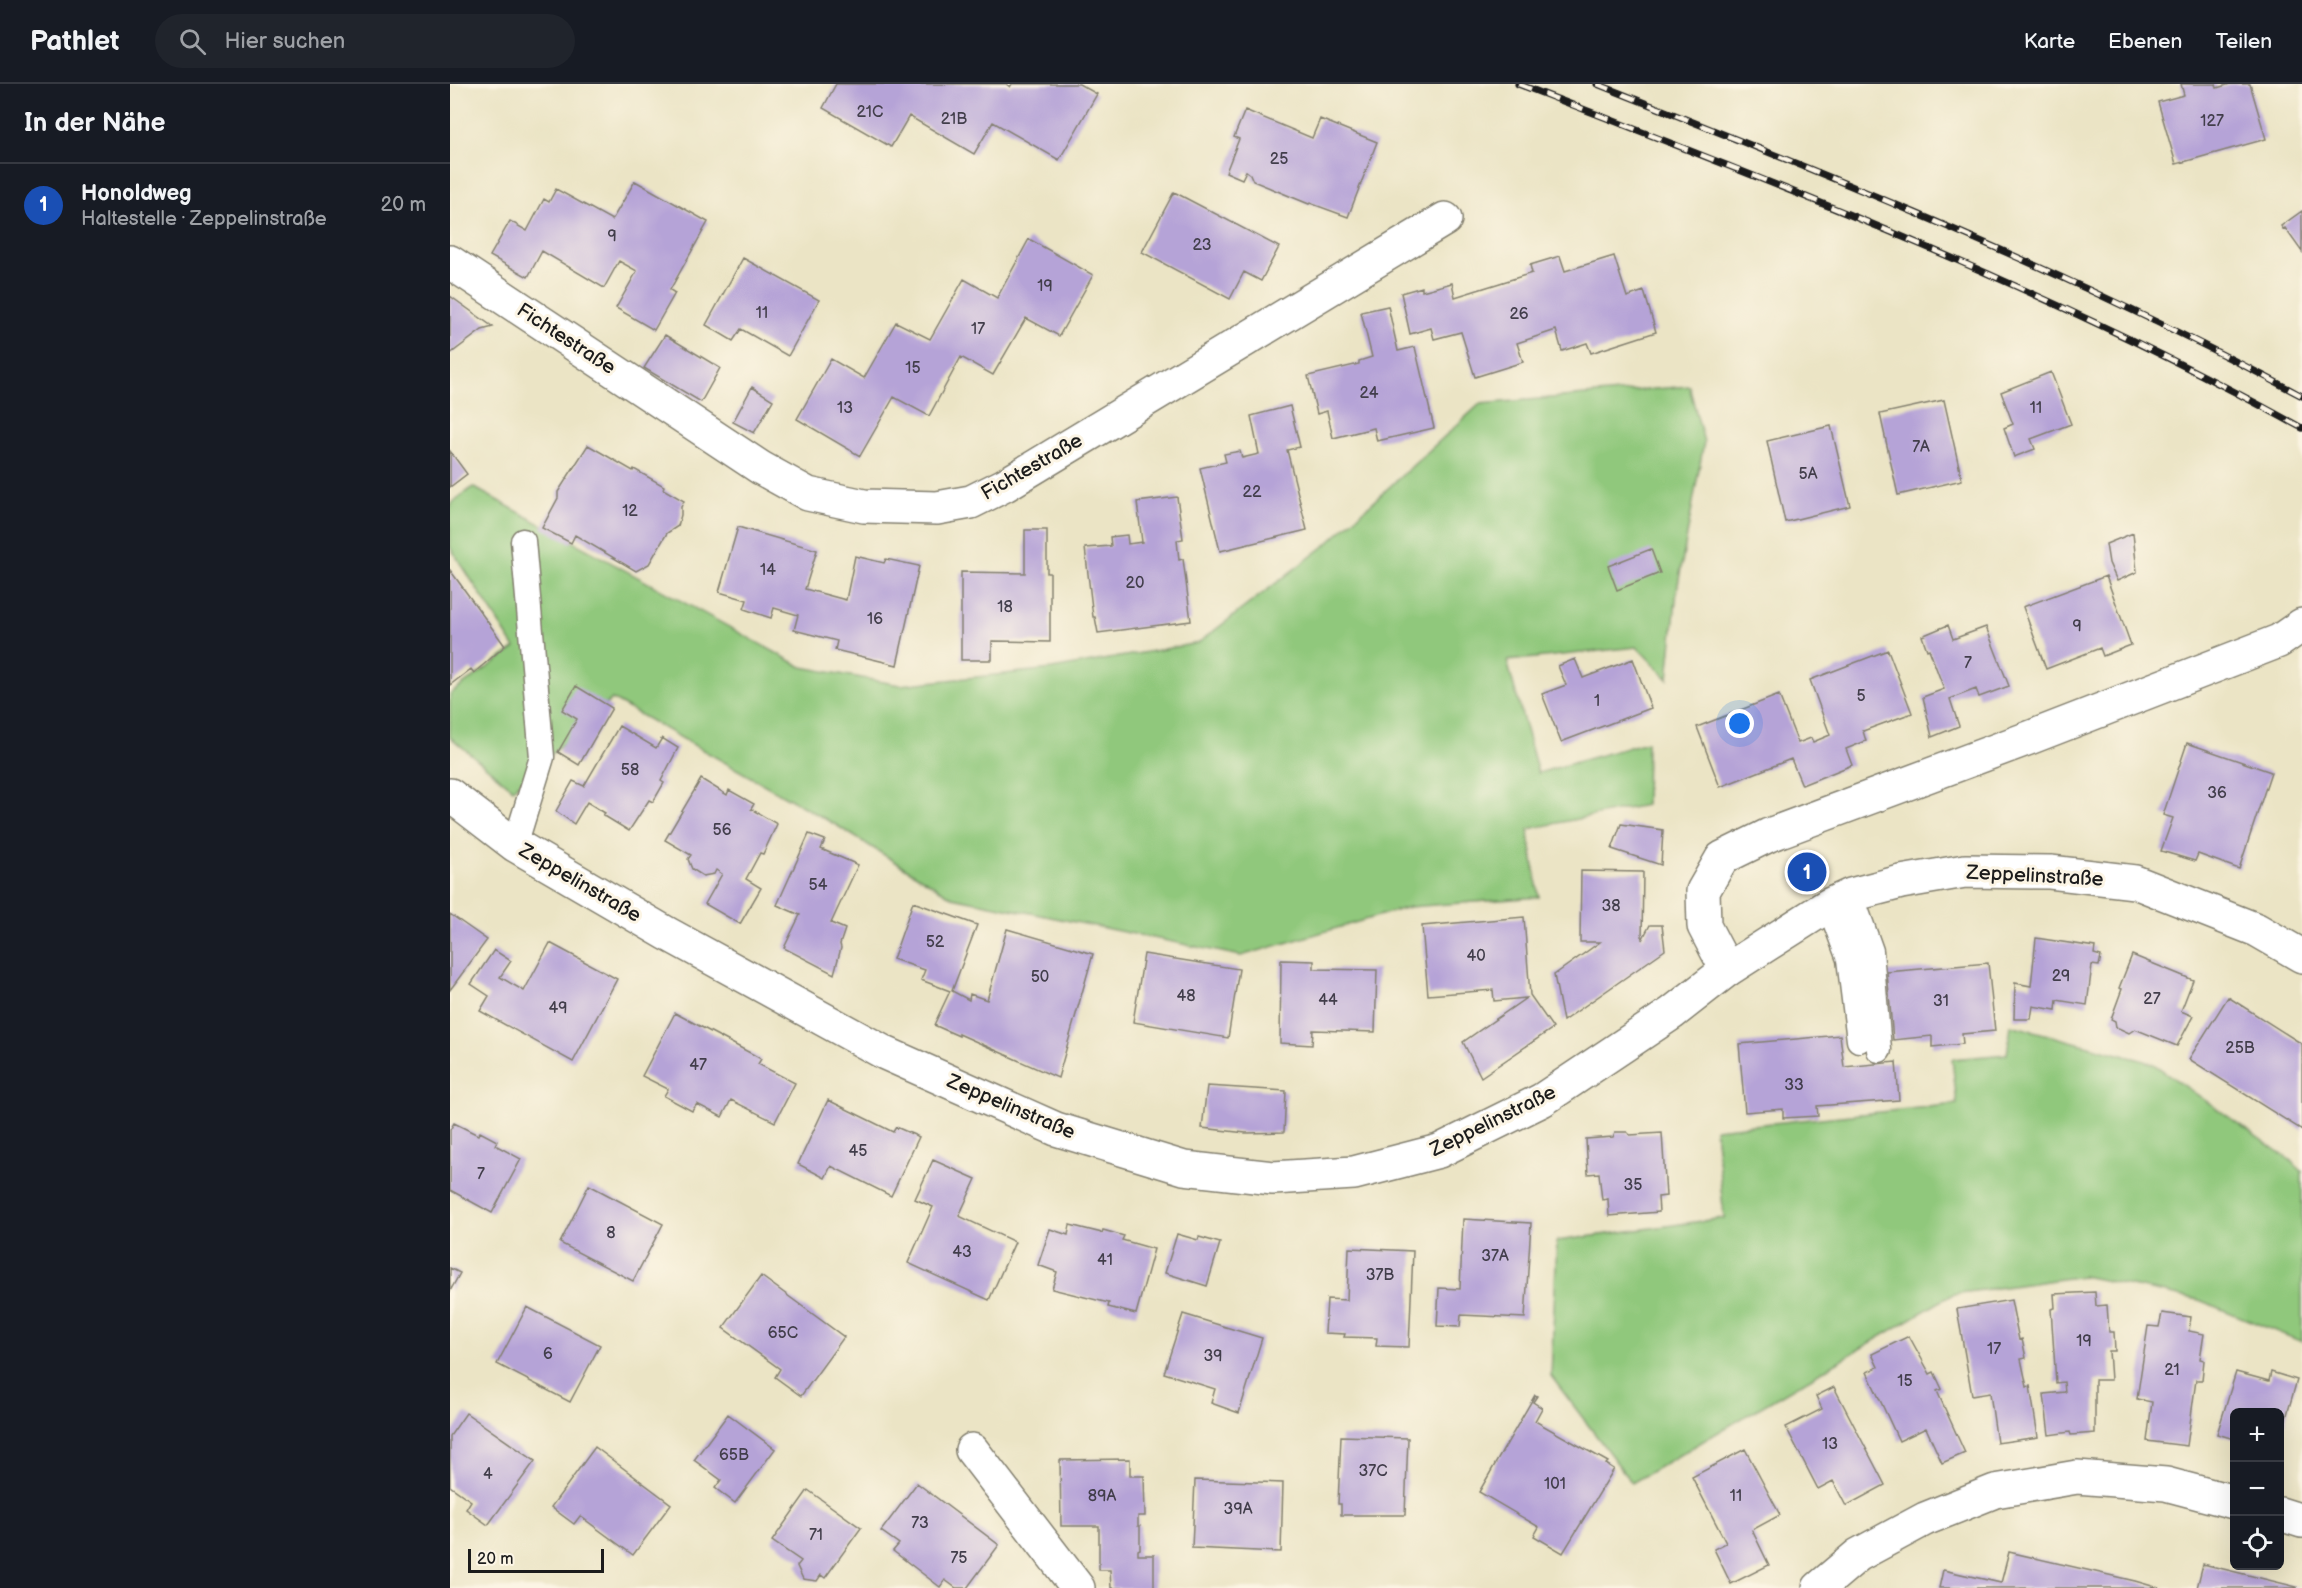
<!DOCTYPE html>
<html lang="de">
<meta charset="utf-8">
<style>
:root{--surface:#171b24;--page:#20242c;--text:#f1f3f6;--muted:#9ea1a6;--line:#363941;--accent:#db2777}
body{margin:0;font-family:"Balsamiq Sans",sans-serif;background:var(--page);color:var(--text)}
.controls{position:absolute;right:18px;bottom:18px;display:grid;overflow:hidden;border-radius:9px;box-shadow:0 6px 24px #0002}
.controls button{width:54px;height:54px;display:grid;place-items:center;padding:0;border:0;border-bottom:2px solid var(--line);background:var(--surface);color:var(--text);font:30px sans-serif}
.scale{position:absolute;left:18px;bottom:15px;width:136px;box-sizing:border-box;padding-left:6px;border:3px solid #1c1c1c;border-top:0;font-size:16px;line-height:21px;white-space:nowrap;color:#1c1c1c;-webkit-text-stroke:4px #fcf5e5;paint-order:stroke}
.you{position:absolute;left:1290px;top:640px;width:21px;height:21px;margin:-15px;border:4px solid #fff;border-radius:50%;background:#1a73e8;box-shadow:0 0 0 9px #1a73e833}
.badge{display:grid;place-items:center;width:39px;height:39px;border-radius:50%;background:var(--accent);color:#fff;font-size:20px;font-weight:700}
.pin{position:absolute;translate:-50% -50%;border:3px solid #fff;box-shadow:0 2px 6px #0006}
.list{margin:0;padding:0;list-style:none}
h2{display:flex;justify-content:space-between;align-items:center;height:78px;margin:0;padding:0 24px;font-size:26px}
h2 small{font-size:20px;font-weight:400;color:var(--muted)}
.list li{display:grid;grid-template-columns:39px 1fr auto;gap:18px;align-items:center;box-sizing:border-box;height:84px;padding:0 24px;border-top:2px solid var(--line)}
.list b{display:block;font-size:22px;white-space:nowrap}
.list p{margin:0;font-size:20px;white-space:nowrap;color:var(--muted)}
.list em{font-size:20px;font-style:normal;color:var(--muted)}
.icon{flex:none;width:33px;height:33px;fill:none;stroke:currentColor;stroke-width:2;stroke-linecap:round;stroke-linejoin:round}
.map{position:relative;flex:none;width:1852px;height:1504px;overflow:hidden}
header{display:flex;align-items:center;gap:36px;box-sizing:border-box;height:84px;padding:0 30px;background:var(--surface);border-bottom:2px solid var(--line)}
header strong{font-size:28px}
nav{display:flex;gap:33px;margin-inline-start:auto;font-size:21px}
.search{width:420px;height:54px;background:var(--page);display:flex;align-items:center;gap:15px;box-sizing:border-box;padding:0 21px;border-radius:33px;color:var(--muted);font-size:22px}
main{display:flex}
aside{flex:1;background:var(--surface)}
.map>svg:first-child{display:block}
</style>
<header>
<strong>Pathlet</strong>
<div class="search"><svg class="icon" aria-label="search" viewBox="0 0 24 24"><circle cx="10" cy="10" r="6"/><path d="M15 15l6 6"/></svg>Hier suchen</div>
<nav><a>Karte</a><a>Ebenen</a><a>Teilen</a></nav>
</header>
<main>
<aside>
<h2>In der Nähe<small></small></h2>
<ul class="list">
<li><span class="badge" style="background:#1a4fb4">1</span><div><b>Honoldweg</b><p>Haltestelle · Zeppelinstraße</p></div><em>20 m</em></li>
</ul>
</aside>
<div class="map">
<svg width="1852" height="1504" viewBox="0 0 1852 1504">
<rect width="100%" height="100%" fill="#fcf5e5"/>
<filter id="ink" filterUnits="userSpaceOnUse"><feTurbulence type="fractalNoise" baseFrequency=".0167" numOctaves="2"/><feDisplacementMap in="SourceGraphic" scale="12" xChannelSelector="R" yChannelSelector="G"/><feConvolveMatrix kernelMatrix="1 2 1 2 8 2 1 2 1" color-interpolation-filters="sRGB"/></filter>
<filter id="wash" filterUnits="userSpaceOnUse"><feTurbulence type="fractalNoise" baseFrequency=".008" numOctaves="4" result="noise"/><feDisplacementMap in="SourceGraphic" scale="24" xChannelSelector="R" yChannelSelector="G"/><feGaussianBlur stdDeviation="1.35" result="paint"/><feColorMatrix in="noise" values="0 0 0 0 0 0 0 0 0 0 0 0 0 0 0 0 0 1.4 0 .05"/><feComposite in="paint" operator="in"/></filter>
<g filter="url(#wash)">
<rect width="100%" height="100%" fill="#ebe4c5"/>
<path fill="#90c87c" stroke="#56724c" stroke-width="1.5" d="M1239,302L1254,358L1227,506L1218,595L1187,563L1057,577L1088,689L1197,658L1196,721L1078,745L1089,813L959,823L791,872L502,813L386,741L162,615L63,705L0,653V610L65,564L0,463V420L23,403L352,583L450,601L602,585L748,559L877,460L1030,320Z
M1561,941L1702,979L1840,1076L1852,1087V1258L1749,1216L1633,1192L1503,1210L1182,1399L1101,1292L1107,1157L1274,1134L1265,1045L1507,1020L1502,975L1557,970Z"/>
<g id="blocks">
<path fill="#b5a3d7" d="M386,0H556L560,3L562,0H629L647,10L609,76L543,38L524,70L459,32L441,63L373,24Z
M1731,0H1766L1767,4L1780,0H1800L1816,55L1726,80L1708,18L1734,11Z
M795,26L862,54L870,35L927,58L898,133L860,119L859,120L803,97L800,90L796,87L792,95L776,88L789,55L784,53Z
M185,97L258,138L220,206L225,209L204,246L166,224L187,187L169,177L154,204L92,167L78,193L40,172L60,137L77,147L94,115L99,118L106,105L162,136Z
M724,108L829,163L811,197L794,188L780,215L692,168Z
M1852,127V168L1835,144L1833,145L1831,142Z
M579,155L643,191L609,252L576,234L543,291L511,273L479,332L444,313L410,372L347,335L381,275L414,294L446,238L480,255L514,195L547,214Z
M1110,172L1115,187L1164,172L1177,213L1194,207L1206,248L1141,269L1137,259L1112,267L1106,246L1067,259L1073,278L1025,293L1011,248L984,255L981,244L960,250L951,209L972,203V207L1002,199L1005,213L1082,189L1080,181Z
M293,174L369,216L338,272L291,245L283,257L256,241Z
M0,212L43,243L32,246L0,270Z
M938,222L948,267L965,263L984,344L927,357L924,344L883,354L877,327L867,330L858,292L909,280V277L922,273L911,228Z
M215,251L270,284L251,318L194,284Z
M1601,288L1621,340L1581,355L1585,365L1564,373L1554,344L1563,340L1551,308Z
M302,303L323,316L304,349L283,338Z
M1494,316L1512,396L1448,411L1430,330Z
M840,322L850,363L837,366L857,446L770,467L750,384L776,378L774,370L790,367L792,374L809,370L801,332Z
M1381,342L1400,422L1335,438L1317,357Z
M138,361L183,387L184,385L214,402L213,405L234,417L231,423V431L228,442L217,449L199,480L186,487L125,451L121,459L92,444L108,414V408Z
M0,367L17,390L0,403Z
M727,413L733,455L727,456L729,476L733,475L741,537L648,549L645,533H643L635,464L661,462L660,453L677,451L678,460L692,458L687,418Z
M288,443L367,466L355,505L396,516L405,472L434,479L436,475L469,482L447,581L385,566L387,557L344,546L348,531L324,524L321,534L294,525L297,516L269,508Z
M575,446H597V489H600V558L542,557V576H511V488L575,489Z
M1683,449L1687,488L1667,497L1659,479L1656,460Z
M1201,465L1210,489L1167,506L1158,482Z
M0,486L55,562L24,589L21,585L0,601Z
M1656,492L1681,561L1653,572L1650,564L1596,585L1573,523Z
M1498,541L1503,555L1536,543L1559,602L1529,613L1526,605L1500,615L1509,642L1482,653L1473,613L1494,605L1479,565L1477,566L1472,552Z
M1438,566L1462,629L1413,647L1416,657L1396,665L1402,681L1352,701L1341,675L1270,703L1247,643L1329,611L1348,659L1361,654L1363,658L1380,651L1360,596Z
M1125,575L1133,594L1183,575L1201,624L1111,658L1092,610L1116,601L1108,582Z
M126,602L162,624L129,681L108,668L127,635L112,626Z
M169,642L206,664L212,654L228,664L211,697L214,699L203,718L199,716L179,747L153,731L155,729L137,718L124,740L106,727L123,697L134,702Z
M1737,659L1821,688L1789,785L1748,770L1745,777L1711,767L1723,734L1713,731Z
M251,695L277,711L279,706L304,720L301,725L327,740L313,770L310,769L296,795L311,804L290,840L255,820L272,790L266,786L264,790L253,792L242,785L238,775L241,771L215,756Z
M1171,740L1213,746L1211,781L1162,765Z
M359,750L375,756L371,765L408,781L381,839L395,845L390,860L391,864L384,890L334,864L350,831L327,821Z
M1131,787L1193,788L1192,856L1200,841H1212L1215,866L1113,937L1104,891L1150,858H1130Z
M463,818L527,841L502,907L519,916L520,910L537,916L557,845L643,870L608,994L509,950V952L484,941L500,907L471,896L475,886L443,875Z
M0,830L37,856L0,906Z
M1074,833L1080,911L1103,944L1031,993L1013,958L1076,914L1044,917L1043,906L978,911L972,842Z
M1586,854L1645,863L1644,870L1651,872L1649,882L1642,881L1637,921L1607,916L1606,926L1583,922L1581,935H1564L1565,899L1581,902Z
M100,859L167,895L123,978L30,927L39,912L21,900L44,866L61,877L50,893L74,907Z
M694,870L789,885L778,954L683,938Z
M1682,871L1743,896L1731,927L1743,932L1727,962L1685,945L1679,949L1666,943L1665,937L1661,935L1672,905L1669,904Z
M831,876L864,877V885L927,886L925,948L863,946L862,961L830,959Z
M1538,879L1545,947L1512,950L1513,960L1482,963V952L1443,956L1437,888Z
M1778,913L1852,960V1046L1739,975Z
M225,929L304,971L311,975L308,980L345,999L325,1038L281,1016L272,1033L247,1020L242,1027L214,1012L218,1005L192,992Z
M1390,951L1394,983L1446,978L1449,1016L1367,1022L1368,1032L1333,1034V1025L1295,1028L1289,960Z
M757,1002L836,1007L834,1048L796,1049L752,1044Z
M378,1016L443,1048L446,1043L469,1053L441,1112L381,1082L375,1094L348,1080Z
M4,1039L28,1051L30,1048L47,1057L45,1061L71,1075L42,1129L0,1106V1046Z
M1165,1048H1177L1180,1051L1212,1049L1216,1112L1208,1113L1209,1128L1159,1132L1158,1115L1152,1116L1149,1089L1138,1090L1136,1055L1163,1053Z
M483,1076L526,1095L509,1132L565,1158L539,1216L458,1179L483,1123L465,1115Z
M139,1101L213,1140L183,1197L110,1159Z
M1013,1135L1081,1139L1075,1234L1011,1231L1010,1243L987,1242L989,1204L1010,1205Z
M620,1141L652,1149L653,1146L674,1152L672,1156L704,1165L686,1230L658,1223L659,1219L602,1205L607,1188L588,1181L600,1145L618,1151Z
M727,1150L748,1156L749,1153L770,1159L757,1202L715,1189Z
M899,1164L963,1167L959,1263L926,1262L927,1254L894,1253L895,1250L875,1249L877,1215L897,1216Z
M0,1184L10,1189L0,1207Z
M311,1192L394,1253L351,1312L325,1293L330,1285L273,1244Z
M1645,1208L1646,1222L1657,1221L1659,1248H1664L1665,1267H1659L1661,1296H1645V1349L1621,1351L1620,1348L1599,1351L1594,1310L1615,1308L1614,1298L1606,1299L1601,1225L1605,1224L1604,1210Z
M1561,1216L1569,1256L1572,1255L1576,1274L1571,1275L1577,1303L1580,1302L1588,1353L1547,1359L1540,1309L1522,1312L1507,1225Z
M77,1223L150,1261L120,1318L47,1280Z
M1712,1229L1741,1233L1739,1247L1754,1250L1750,1275L1754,1276L1752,1296H1746L1737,1362L1697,1357L1702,1318L1687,1315L1698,1242L1709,1243Z
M733,1230L812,1254L789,1329L761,1319L765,1305L714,1289Z
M1459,1252L1480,1290L1484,1288L1492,1305L1487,1307L1515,1369L1492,1379L1476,1344L1449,1357L1417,1288L1428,1283L1422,1270Z
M1786,1288L1819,1297L1821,1288L1847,1296L1830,1355V1328H1784V1355L1767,1350Z
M1384,1303L1435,1401L1396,1422L1383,1397L1368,1405L1336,1343L1372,1325L1366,1312Z
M1085,1311L1087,1312L1083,1318L1092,1324L1085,1337L1158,1378L1156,1380L1164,1385L1113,1469L1084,1452L1089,1443L1029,1408Z
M16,1329L85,1377L38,1441L16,1425L21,1417L0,1402V1352Z
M278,1330L325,1365L285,1419L265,1404L271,1396L244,1376Z
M891,1352L958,1354L955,1431H891V1420H888Z
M145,1363L221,1420L183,1471L130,1432L124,1440L101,1423Z
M1295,1365L1330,1431L1302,1446L1319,1481L1281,1500L1264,1465L1276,1459L1242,1393Z
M680,1375V1392H694L695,1432H688V1442H690V1465L688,1466V1471H704V1504H661L660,1486H649V1442H611L610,1376Z
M745,1396L833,1399L831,1468L742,1464Z
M467,1399L549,1461L517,1504H506L495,1496L490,1503L443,1467L449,1460L431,1447Z
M358,1406L411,1444L375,1494L371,1491L367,1497L353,1495L347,1482L351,1477L322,1457Z
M1559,1468L1685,1497L1709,1504H1489L1493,1486L1551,1499Z
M1753,1480L1847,1503V1504H1747Z"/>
</g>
</g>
<g filter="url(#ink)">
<use href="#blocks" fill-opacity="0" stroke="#848070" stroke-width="1.5"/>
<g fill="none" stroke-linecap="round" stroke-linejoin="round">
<g stroke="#848070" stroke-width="27">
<path id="service" d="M65,761L92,673L73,457
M1401,811L1421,867L1429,966
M1379,821L1399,875L1409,956"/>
</g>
<g stroke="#848070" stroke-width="36">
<path id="minor" d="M0,178L311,384L358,410L414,422L487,424L521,418L555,401L995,135
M1277,886L1254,842L1253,807L1272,774L1319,751L1579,654L1829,557L1852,541
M522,1366L628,1504
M1830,1430L1852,1437
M1369,1504L1408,1471L1475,1435L1545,1407L1627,1393L1716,1400L1784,1418"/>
</g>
<g stroke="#848070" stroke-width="36">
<path id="tertiary" d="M0,711L65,761L216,849L435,969L606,1045L734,1084L823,1094L904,1089L989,1067L1092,1016L1222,929L1277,886L1379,821L1401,811L1451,798L1515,787L1600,788L1685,798L1807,846L1852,872"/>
</g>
<use href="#service" stroke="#fff" stroke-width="24"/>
<use href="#minor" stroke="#fff" stroke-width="33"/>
<use href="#tertiary" stroke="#fff" stroke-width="33"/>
<g stroke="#1c1c1c" stroke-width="7">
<path id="rail" d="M1068,0C1334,102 1602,206 1852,344
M1147,0C1386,94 1625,190 1852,312"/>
</g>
<use href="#rail" stroke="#fcf5e5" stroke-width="4.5" stroke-dasharray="14" stroke-linecap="butt"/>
</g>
</g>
<g text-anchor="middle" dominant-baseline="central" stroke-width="6" stroke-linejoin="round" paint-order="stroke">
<g font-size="16" fill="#423e4b">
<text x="420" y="28">21C</text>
<text x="504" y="35">21B</text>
<text x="1762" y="37">127</text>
<text x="829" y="75">25</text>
<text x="162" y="152">9</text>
<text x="752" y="161">23</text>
<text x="595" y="202">19</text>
<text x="312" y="229">11</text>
<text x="1069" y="230">26</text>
<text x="528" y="245">17</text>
<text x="463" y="284">15</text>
<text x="919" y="309">24</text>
<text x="395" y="324">13</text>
<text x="1586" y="324">11</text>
<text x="1471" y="363">7A</text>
<text x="1358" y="390">5A</text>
<text x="802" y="408">22</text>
<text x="180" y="427">12</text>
<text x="318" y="486">14</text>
<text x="685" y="499">20</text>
<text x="555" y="523">18</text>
<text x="425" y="535">16</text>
<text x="1627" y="542">9</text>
<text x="1518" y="579">7</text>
<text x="1411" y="612">5</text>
<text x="1147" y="617">1</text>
<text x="180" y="686">58</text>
<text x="1767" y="709">36</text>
<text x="272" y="746">56</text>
<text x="368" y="801">54</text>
<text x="1161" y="822">38</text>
<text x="485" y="858">52</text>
<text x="1026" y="872">40</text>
<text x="1611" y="892">29</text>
<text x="590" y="893">50</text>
<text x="736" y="912">48</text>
<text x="1702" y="915">27</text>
<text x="878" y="916">44</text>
<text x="1491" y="917">31</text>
<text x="108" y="924">49</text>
<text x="1790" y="964">25B</text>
<text x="248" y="981">47</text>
<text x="1344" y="1001">33</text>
<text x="408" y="1067">45</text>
<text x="31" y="1090">7</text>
<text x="1183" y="1101">35</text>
<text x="161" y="1149">8</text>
<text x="512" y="1168">43</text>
<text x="1045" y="1172">37A</text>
<text x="655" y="1176">41</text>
<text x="930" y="1191">37B</text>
<text x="333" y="1249">65C</text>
<text x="1634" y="1257">19</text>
<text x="1544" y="1265">17</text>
<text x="98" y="1270">6</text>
<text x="763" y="1272">39</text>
<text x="1722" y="1286">21</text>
<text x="1455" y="1297">15</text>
<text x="1380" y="1360">13</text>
<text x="284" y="1371">65B</text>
<text x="923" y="1387">37C</text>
<text x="38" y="1390">4</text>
<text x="1105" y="1400">101</text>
<text x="652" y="1412">89A</text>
<text x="1286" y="1412">11</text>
<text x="788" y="1425">39A</text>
<text x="470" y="1439">73</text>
<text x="366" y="1451">71</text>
<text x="509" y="1474">75</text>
</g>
<g font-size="20" fill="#1c1c1c" stroke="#fcf5e5">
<text transform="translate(116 255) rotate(33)">Fichtestraße</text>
<text transform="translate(582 383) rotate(-30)">Fichtestraße</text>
<text transform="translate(1585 792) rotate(3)">Zeppelinstraße</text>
<text transform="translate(130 799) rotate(30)">Zeppelinstraße</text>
<text transform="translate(561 1023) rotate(23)">Zeppelinstraße</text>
<text transform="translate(1043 1037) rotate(-26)">Zeppelinstraße</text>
</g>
</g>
</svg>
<div class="controls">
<button>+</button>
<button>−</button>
<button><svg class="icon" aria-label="locate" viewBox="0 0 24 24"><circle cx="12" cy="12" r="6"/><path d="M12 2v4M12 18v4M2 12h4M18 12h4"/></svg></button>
</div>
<div class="scale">20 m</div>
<div class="you"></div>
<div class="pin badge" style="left:1357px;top:788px;background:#1a4fb4">1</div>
</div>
</main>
